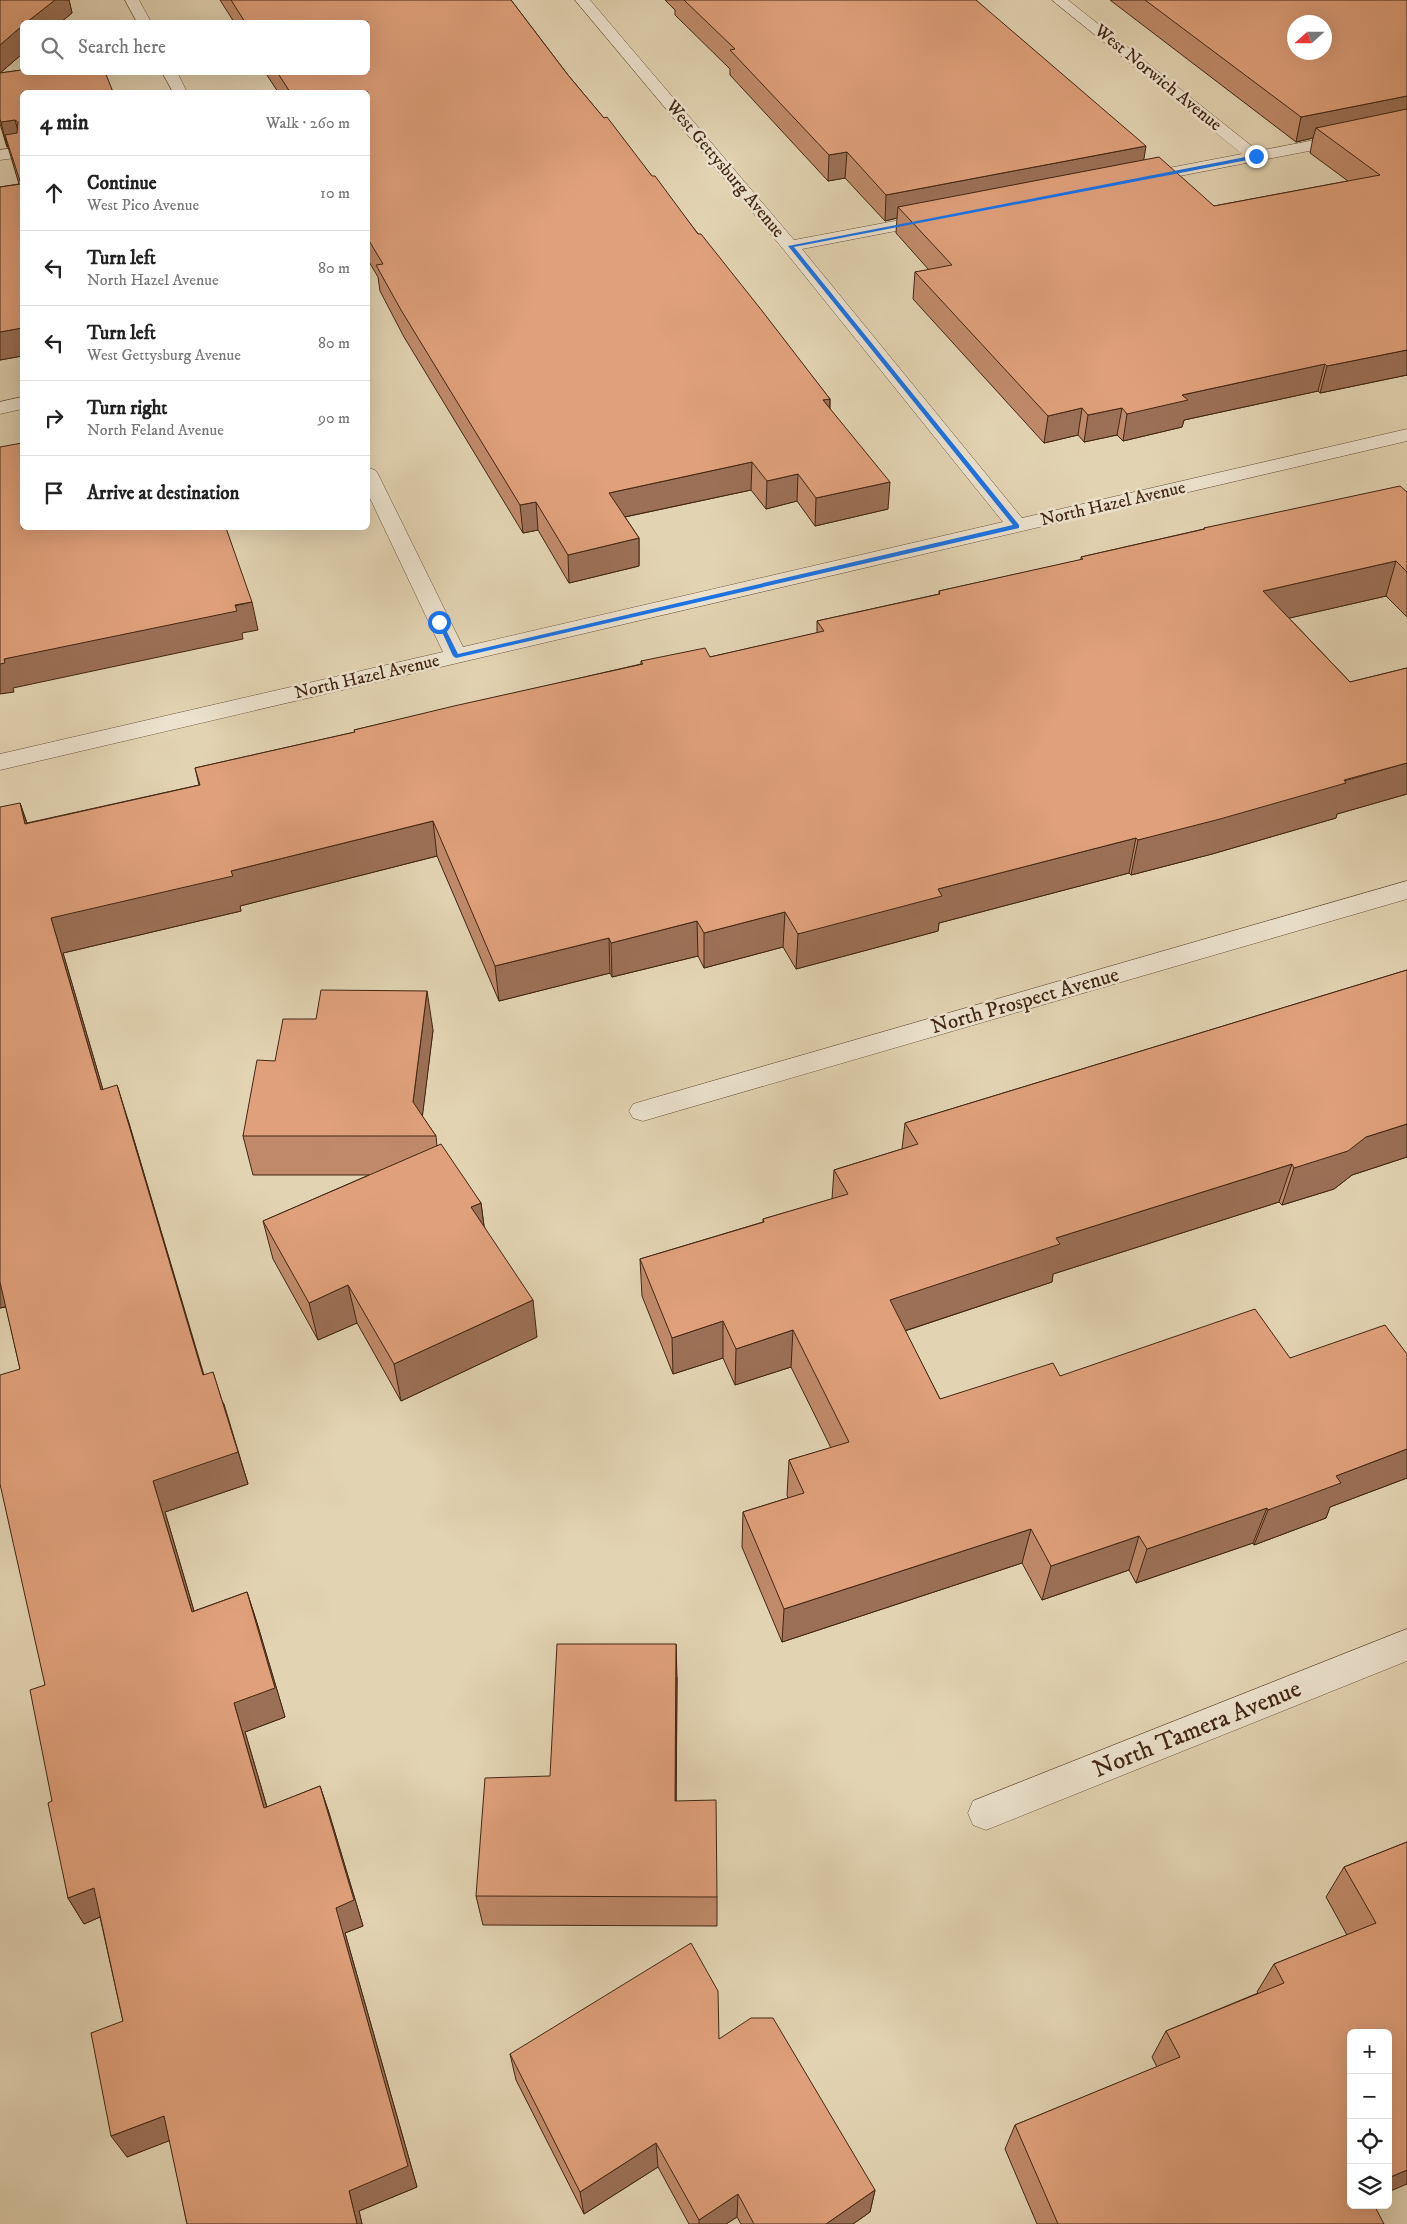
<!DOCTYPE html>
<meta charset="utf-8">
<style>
:root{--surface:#fff;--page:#f2f2f2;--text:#222;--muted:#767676;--line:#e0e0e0}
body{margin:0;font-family:"IM FELL DW Pica",serif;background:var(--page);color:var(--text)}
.controls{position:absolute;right:15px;bottom:15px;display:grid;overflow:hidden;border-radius:8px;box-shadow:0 5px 20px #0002}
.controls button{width:45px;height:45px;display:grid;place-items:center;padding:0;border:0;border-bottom:1px solid var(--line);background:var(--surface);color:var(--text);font:25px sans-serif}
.compass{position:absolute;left:1287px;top:15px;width:45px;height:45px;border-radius:50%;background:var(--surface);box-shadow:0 5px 20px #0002;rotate:249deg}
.stop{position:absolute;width:15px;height:15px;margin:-11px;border:4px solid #1a73e8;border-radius:50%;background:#fff}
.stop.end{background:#1a73e8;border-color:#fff;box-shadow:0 1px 5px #0008}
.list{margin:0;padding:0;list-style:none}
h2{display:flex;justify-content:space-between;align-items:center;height:65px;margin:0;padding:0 20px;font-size:21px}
h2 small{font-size:16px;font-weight:400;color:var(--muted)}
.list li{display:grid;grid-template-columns:32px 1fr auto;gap:15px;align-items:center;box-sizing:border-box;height:75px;padding:0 20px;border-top:1px solid var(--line)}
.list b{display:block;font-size:19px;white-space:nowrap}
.list p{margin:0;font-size:16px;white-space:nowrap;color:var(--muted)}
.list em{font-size:16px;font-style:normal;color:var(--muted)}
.icon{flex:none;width:28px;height:28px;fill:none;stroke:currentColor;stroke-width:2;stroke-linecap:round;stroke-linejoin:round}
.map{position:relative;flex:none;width:1407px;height:2224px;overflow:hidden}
.search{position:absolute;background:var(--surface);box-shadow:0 5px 20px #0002;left:20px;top:20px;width:350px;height:55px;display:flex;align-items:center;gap:12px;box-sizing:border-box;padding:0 18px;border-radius:8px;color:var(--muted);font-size:19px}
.panel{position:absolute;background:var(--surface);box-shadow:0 5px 20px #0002;left:20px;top:90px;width:350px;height:440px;border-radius:8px}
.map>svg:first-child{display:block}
</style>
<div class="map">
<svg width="1407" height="2224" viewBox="0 0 1407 2224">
<rect width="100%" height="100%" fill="#e2d3b2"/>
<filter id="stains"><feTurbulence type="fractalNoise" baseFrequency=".004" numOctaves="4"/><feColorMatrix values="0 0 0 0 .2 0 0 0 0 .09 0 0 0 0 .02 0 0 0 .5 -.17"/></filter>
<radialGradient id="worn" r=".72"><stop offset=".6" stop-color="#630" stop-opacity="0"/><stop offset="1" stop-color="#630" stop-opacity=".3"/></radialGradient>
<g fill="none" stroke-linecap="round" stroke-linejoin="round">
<g stroke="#6a513a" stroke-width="1">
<path id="street" d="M125,0H139L151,22H137Z
M575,0H590L794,240L932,214L938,215L941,219L938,223L932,224L802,249L1022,518L1407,429V441L0,770V754L443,652L368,494V468L375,470L378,474L463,647L1003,522L784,250Z
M1052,0H1068L1258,151L1407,122V132L1138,184L1132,183L1130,179L1132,175L1242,154Z
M162,72H177L187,92H173Z
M22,147V157L0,160V150Z
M22,397V409L0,414V402Z
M1407,881V899L643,1121L633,1118L629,1111L633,1104L643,1101Z
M1407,1629V1661L986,1830L973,1825L968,1813L973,1801Z"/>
</g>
<use href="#street" fill="#ece2cd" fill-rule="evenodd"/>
</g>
<path fill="#c08a6a" stroke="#422612" d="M0,0H69L72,13L61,22H22V54L0,73L22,70V356L0,360V187L19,184L8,147H7L0,124Z
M220,0H511L568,75L652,176L830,399V409L888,509L815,526L797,501L766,509L751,490L625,517L639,538V566L569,583L538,530L523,533L404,337L380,291L378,277L368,260V92H278L265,72H368V22H234Z
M665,0H976L1144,160L1214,206L1348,181L1310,153L1313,138L1296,142L1110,0H1407V375L1320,393L1318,391L1184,420L1182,427L1123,441L1117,435L1084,442L1078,435L1044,443L913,299L915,272L929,270L896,233L897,218L885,221L845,178L828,181L730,75V69L675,15V10Z
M1407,492V617L1386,596L1289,618L1350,682L1407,668V794L1337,814L1336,818L1212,854L1131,875L1129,873L939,923L938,931L796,969L783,947L704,968L698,956L612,977L610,973L499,1001L437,856L240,906L241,911L63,953L103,1090L128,1120L204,1375L224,1404L248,1484L165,1512L194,1611L247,1592L257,1623L285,1717L245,1732L267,1807L320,1786L329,1813L363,1926L345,1933L417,2187L359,2211L362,2224H187L170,2140L127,2157L123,2021L100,1917L84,1924L68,1898L52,1801L45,1685L20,1369L6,1307L0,1308L20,803L27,823L199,785L195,768L355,732L354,730L641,664V661L710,657L817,633V621L939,594V591L1081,560V557L1204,529V528Z
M1407,970V1157L1352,1175L1334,1189L1282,1205L1279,1202L1053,1274L1052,1282L905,1331L940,1399L1060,1376L1290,1358L1407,1354V1478L1330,1507L1326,1518L1254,1545L1253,1543L1136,1583L1129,1570L1042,1600L1022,1563L782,1642L742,1547L743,1512L788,1498L787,1495L789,1460L831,1448L791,1367L735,1385L723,1358L673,1374L642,1296L640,1259L763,1222V1219L832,1199L834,1170L902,1149L905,1123Z
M433,1030L422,1116L436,1136L437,1146L481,1203L484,1226L537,1337L401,1401L357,1323L318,1340L273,1259L263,1221L369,1175H253L243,1136L275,1061Z
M677,1677L676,1801L717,1897V1926L483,1925L476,1896Z
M1407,1842L1351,2205L1384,2224H1037L1005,2149L1015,2125L1157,2067L1152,2057L1166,2031L1258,1993L1257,1992L1274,1964L1347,1935L1326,1897L1344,1867Z
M719,2039L875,2190L870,2212L853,2224H741L737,2217L726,2224H689L658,2167L584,2214L516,2080L510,2054Z"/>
<path fill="#9c7056" stroke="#422612" d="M55,0H69L72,13L61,22H27Z
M22,26V54L0,73V45Z
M1407,96V119L1316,128L1313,138L1296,142L1301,117Z
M15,120L22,145L5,135L8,147H7L1,122Z
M1146,146L1142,171L898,207L897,218L885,221L886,195Z
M847,152L845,178L828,181L829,155Z
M22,328V356L0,360V332Z
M1407,350V375L1320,393L1327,366Z
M1325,364L1318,391L1184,420L1182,427L1123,441L1127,414L1182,395Z
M830,399L829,426L823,400Z
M1082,408L1078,435L1044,443L1048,416Z
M1122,408L1117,435L1084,442L1088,415Z
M752,462L751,490L610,520L609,493Z
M798,474L797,501L766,509L767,481Z
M890,482L888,509L815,526L816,498Z
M536,502L538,530L523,533L520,505Z
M639,538V566L569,583L568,555Z
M1396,561L1386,596L1255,626L1263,591Z
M252,602L258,630L242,633L243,639L13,688L14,692L0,694V664L4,659Z
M1407,763V794L1337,814L1336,818L1212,854L1131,875L1138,840Z
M20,803L32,838L25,824Z
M433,821L437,856L240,906L241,911L63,953L113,1124L101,1090L51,918L231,871Z
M1136,838L1129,873L939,923L938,931L796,969L798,934L938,889Z
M785,912L783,947L704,968V933Z
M697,921L698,956L612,977L611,943Z
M609,938L610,973L499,1001L495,966Z
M427,991L433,1030L420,1136L413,1102Z
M117,1085L128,1120L213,1408L203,1375Z
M1407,1124V1157L1352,1175L1334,1189L1282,1205L1294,1168L1366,1137Z
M1292,1164L1279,1202L1053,1274L1052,1282L886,1337L890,1300L1056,1238Z
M481,1203L486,1242L471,1207Z
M0,1277L12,1305L0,1308Z
M348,1285L357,1323L318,1340L309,1303Z
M533,1300L537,1337L401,1401L394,1364Z
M723,1321V1358L673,1374L672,1338Z
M793,1330L791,1367L735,1385L736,1349Z
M213,1372L248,1484L165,1512L203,1642L192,1612L153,1481Z
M1407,1449V1478L1330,1507L1326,1518L1254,1545L1268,1510L1336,1476Z
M1267,1508L1253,1543L1136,1583L1147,1549Z
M1031,1529L1022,1563L782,1642L784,1609Z
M1139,1536L1129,1570L1042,1600L1051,1566Z
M247,1592L257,1623L285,1717L245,1732L275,1835L264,1808L234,1703Z
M676,1644L677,1677L676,1832L675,1801Z
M320,1786L329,1813L363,1926L345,1933L417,2187L359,2211L362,2224H357L349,2191L336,1908Z
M94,1888L109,1913L84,1924L68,1898Z
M164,2116L179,2137L127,2157L111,2136Z
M656,2143L658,2167L584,2214L580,2192Z
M1407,2170V2184L1388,2192V2178Z
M875,2190L870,2212L853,2224H826Z
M738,2194L737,2217L726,2224H699V2220Z"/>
<path fill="#dfa07b" stroke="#422612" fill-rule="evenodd" d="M0,0H55L27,22H22V26L0,45Z
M231,0H511L568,75L604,118L607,117L652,176H655L698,234H701L763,312L830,399L823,400L890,482L816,498L798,474L767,481L752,462L609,493L639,538L568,555L536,502L520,505L401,310L376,265L383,264L368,239V92H290L277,72H368V22H245Z
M684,0H976L1146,146L886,195L847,152L829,155L730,50L735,49Z
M1145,0H1407V96L1301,117ZM1294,22H1324V52H1294Z
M22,70V72H105L113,92H22V328L0,332V187L21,184L5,135L17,133L18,122L15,120L1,122L0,119V73Z
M1407,109V350L1327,366L1325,364L1182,395L1188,400L1127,414L1122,408L1088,415L1082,408L1048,416L915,272L952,265L898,207L1159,157L1214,206L1380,175L1316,128Z
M22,443V528H226L252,602L235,605L237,611L4,659L5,663L0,664V447Z
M1400,486L1407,492V572L1396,561L1263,591L1350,682L1407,668V763L1344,780L1346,783L1220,819L1138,840L1136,838L938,889L942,896L798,934L785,912L704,933L697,921L611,943L609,938L495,966L433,821L231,871L233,876L51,918L101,1090L117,1085L203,1375L213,1372L238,1452L153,1481L192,1612L247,1592L275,1688L234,1703L264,1808L320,1786L354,1900L336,1908L408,2166L349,2191L357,2224H187L164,2116L111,2136L91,2033L123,2021L94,1888L68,1898L48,1803L52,1801L30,1690L45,1685L0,1484V1375L20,1369L0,1282V807L20,803L25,824L200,785L195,768L355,732L354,730L454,706L643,664L641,661L705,648L710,657L824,631L817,621L940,594L939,591L1083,559L1081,557L1205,529L1204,528Z
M1407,970V1124L1366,1137L1348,1151L1294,1168L1292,1164L1056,1238L1060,1244L890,1300L940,1399L1053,1363L1060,1376L1255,1309L1290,1358L1385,1325L1407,1354V1449L1336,1476L1341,1483L1268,1510L1267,1508L1147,1549L1139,1536L1051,1566L1031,1529L784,1609L743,1512L804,1493L789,1460L849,1442L793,1330L736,1349L723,1321L672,1338L640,1259L764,1222L763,1219L848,1194L834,1170L918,1144L905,1123Z
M321,990L427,991L413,1102L436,1136H243L257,1060L275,1061L283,1019H316Z
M441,1144L481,1203L471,1207L533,1300L394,1364L348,1285L309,1303L263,1221Z
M557,1644H676L675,1801L716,1800L717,1897L476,1896L485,1778L550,1776Z
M1407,1842V2170L1388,2178V2033H1351V2205H1374L1384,2224H1058L1015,2125L1180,2057L1166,2031L1284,1983L1274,1964L1376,1923L1344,1867Z
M691,1943L718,1991L719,2039L751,2018H773L875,2190L826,2224H754L738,2194L699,2220L656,2143L580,2192L510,2054Z"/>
<path fill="#1a73e8" d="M1256,155L1258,158L794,247L1019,525V528L456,658L453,656L437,621L442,622L458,654L1013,525L788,246Z"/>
<g text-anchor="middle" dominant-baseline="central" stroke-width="5" stroke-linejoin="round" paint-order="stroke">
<g font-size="18" fill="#422612" stroke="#ece2cd">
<text transform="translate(1158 78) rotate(39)">West Norwich Avenue</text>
<text transform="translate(725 169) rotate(50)">West Gettysburg Avenue</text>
<text transform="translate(1113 504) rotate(-13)">North Hazel Avenue</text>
<text transform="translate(367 677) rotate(-13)">North Hazel Avenue</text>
</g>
<g font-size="21" fill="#422612" stroke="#ece2cd">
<text transform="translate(1025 1001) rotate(-16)">North Prospect Avenue</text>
</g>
<g font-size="25" fill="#422612" stroke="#ece2cd">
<text transform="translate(1197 1729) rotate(-22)">North Tamera Avenue</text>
</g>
</g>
<rect width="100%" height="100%" filter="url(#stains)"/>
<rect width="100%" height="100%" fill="url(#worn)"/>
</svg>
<div class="controls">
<button>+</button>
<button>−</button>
<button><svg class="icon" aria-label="locate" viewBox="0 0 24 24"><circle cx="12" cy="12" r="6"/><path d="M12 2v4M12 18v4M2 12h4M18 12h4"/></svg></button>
<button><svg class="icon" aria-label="layers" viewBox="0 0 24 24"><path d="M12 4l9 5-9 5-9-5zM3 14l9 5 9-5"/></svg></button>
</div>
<svg class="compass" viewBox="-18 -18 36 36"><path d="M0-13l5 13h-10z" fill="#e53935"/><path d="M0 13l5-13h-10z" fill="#767676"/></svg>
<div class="stop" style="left:439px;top:622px"></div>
<div class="stop end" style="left:1256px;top:156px"></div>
<div class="search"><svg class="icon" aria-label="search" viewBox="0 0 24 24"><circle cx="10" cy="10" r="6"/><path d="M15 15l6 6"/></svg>Search here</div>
<section class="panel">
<h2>4 min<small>Walk · 260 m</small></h2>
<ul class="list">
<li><svg class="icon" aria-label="ahead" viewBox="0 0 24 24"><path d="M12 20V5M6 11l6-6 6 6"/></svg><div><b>Continue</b><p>West Pico Avenue</p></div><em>10 m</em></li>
<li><svg class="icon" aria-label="left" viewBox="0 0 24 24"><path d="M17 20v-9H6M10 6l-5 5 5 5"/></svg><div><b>Turn left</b><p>North Hazel Avenue</p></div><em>80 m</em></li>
<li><svg class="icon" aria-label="left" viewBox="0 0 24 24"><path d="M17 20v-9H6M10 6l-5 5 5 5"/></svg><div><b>Turn left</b><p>West Gettysburg Avenue</p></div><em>80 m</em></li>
<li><svg class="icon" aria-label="right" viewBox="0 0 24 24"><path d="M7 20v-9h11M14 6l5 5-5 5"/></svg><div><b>Turn right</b><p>North Feland Avenue</p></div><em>90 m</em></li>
<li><svg class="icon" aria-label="arrive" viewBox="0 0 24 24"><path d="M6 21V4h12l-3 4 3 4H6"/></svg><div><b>Arrive at destination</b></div></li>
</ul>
</section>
</div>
